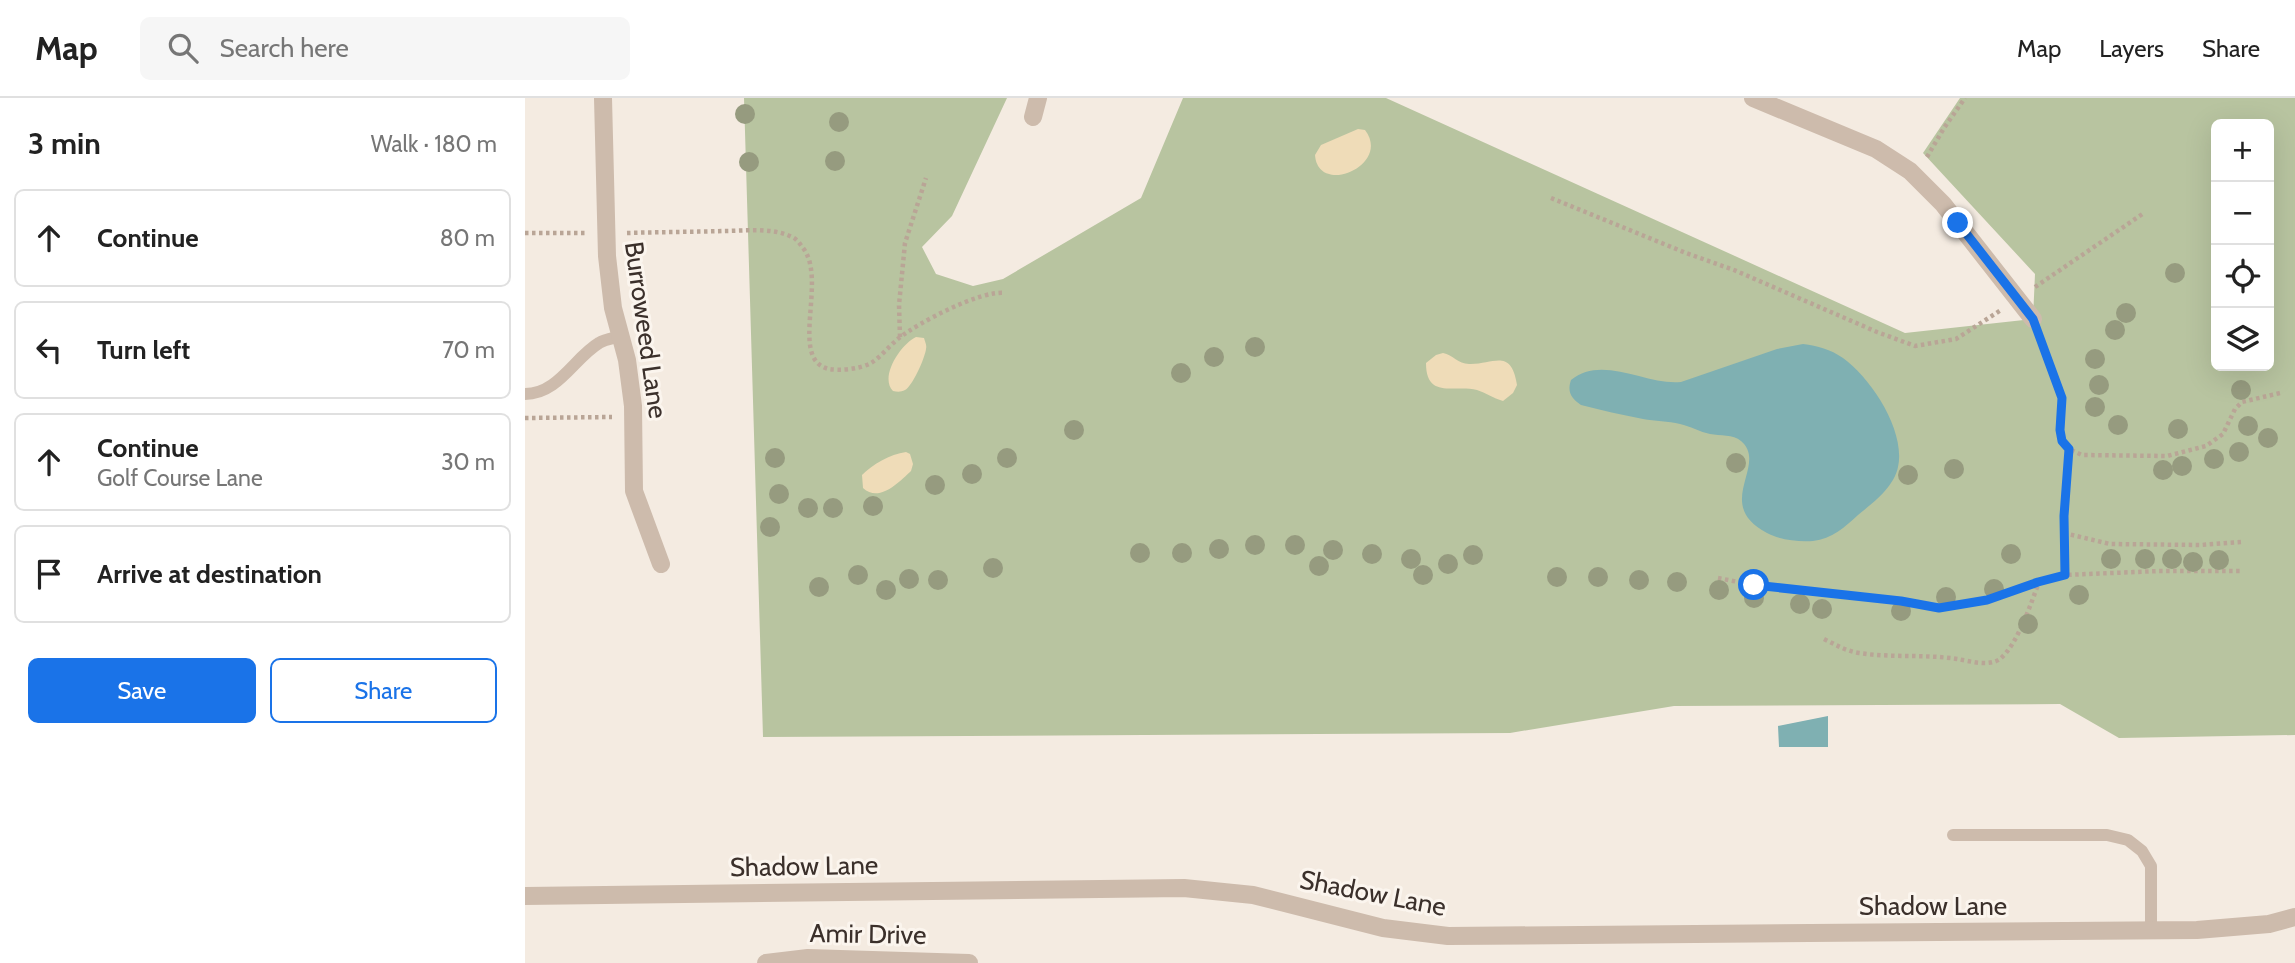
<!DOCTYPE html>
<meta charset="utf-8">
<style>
:root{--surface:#fff;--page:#f6f6f6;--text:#222;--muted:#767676;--line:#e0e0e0;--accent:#1a73e8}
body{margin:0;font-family:Cabin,sans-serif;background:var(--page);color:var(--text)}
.controls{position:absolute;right:21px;top:21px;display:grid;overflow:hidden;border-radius:10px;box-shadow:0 7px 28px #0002}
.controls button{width:63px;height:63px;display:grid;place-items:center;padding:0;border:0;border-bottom:2px solid var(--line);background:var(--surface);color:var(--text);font:35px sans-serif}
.stop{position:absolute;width:21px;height:21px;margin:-16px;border:5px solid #1a73e8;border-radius:50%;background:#fff}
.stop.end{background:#1a73e8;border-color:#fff;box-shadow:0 2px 7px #0008}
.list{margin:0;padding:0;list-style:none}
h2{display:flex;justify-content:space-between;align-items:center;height:91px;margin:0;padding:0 28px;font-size:30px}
h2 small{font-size:23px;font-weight:400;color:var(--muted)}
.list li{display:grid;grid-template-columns:46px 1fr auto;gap:21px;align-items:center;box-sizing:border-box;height:98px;margin:0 14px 14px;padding:0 14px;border:2px solid var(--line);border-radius:10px}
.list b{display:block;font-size:26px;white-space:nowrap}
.list p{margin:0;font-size:23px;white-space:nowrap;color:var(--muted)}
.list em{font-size:23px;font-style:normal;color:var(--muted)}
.actions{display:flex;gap:14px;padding:21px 28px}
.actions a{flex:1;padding:16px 0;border:2px solid var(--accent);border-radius:10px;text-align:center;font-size:24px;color:var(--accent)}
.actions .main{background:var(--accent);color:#fff}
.icon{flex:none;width:38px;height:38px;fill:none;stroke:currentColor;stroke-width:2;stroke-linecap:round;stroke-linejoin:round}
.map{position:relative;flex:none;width:1770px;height:865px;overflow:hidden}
header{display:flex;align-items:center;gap:42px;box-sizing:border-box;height:98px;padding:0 35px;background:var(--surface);border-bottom:2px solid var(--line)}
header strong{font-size:33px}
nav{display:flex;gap:38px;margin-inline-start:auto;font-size:24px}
.search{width:490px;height:63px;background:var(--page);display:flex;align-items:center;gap:18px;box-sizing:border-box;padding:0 24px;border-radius:10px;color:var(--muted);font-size:26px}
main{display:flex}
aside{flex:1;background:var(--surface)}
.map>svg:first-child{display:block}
</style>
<header>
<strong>Map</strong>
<div class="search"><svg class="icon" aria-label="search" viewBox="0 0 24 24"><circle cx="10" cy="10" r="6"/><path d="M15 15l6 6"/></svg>Search here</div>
<nav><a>Map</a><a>Layers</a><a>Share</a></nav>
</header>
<main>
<aside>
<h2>3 min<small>Walk · 180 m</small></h2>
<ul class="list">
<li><svg class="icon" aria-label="ahead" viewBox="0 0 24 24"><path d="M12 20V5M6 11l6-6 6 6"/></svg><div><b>Continue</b></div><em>80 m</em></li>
<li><svg class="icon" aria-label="left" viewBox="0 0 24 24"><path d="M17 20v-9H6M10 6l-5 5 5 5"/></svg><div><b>Turn left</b></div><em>70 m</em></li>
<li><svg class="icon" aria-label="ahead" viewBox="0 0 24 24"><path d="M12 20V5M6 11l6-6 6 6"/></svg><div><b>Continue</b><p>Golf Course Lane</p></div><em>30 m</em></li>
<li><svg class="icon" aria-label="arrive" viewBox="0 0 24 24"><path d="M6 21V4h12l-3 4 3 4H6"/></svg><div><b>Arrive at destination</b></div></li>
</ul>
<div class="actions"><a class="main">Save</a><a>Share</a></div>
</aside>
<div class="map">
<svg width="1770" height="865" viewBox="0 0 1770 865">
<rect width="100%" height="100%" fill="#f4ebe1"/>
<path fill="#b8c4a0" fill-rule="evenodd" d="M219,0H482L427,118L397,149L411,176L448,188L478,181L616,100L658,0H861L1380,235L1508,221L1510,176L1398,55L1435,0H1770V637L1594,640L1535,606L1149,608L985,635L238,639ZM1691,26H1744V268H1691Z"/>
<path fill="#efdcb8" d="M833,31L840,32C867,67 793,99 790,57L796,47Z
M391,239L399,240C400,244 402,247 401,251C400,260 387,289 380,292C376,294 373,294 368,293C354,279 376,246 391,239Z
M918,255C928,257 933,266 944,266C968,267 986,249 992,287L988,295L978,303C968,300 961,295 952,292C930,286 901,302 901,265L911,257Z
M381,354L385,356L388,366L386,373C373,385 354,405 338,390L337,377C347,367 365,356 381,354Z"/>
<path fill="#7fb0b2" d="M1278,246C1293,248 1305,251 1318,260C1346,280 1381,333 1373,369C1369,389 1348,405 1333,417C1320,429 1307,441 1288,443C1273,444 1255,442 1242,435C1187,406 1244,367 1216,343C1208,336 1195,338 1185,336C1175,334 1165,328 1155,326C1143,323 1130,323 1118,321C1097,317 1076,312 1056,307C1046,300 1042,294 1046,282C1077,256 1123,288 1156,284L1252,251Z
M1303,618V649H1254L1253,628Z"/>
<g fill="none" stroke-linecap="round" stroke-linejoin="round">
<path stroke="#b9a596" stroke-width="4.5" stroke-dasharray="3.5 3.5" stroke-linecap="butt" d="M1402,59L1419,30L1440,0
M1026,100L1161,155L1209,172L1352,234L1390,248L1431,241L1476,212
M0,135H62
M102,135C134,134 166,134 198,133C220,133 247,129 267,139C272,141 275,146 278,150C303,182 263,262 304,271C315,273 335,271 346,265C356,259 364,248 374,240C393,225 455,192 480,195
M1510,189L1619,115
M375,239L374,207L380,145L401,80
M1516,241L1537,300L1535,332L1537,343L1544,351L1557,357L1642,358L1681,348L1698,336L1710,311L1717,304L1755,295
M0,320L87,319
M1539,435L1585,446L1676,447L1716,444
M1540,477L1539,418L1544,351
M1193,480L1229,487L1376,503L1414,510L1462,502L1513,484L1540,477L1634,473H1716
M1299,541C1311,547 1321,553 1334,555C1367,560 1400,556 1432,561C1445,563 1463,569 1475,561C1493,546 1506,505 1514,484"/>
<path stroke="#cdbbac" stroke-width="12" d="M0,296C33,296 49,260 74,245C80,241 89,240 96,238
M1428,737H1582L1603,742L1617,753L1626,768V832"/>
<path stroke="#cdbbac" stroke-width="18" d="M78,0L82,158L88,210L102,262L108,308L109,393L136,466
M1228,0L1351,51L1385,73L1418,106L1508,221
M508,19L513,0
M241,865L283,860L444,865"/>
<path stroke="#cdbbac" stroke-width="18" d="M0,798L659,790L728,797L858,830L923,838L1672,832L1744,826L1770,819"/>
</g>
<g fill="#969b7f">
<circle cx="220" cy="16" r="10"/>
<circle cx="314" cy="24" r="10"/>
<circle cx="310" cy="63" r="10"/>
<circle cx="224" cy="64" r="10"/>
<circle cx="1650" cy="175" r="10"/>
<circle cx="1601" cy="215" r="10"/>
<circle cx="1590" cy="232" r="10"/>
<circle cx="730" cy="249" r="10"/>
<circle cx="689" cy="259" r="10"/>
<circle cx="1570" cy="261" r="10"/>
<circle cx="656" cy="275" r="10"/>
<circle cx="1574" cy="287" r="10"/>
<circle cx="1716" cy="292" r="10"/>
<circle cx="1570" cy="309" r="10"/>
<circle cx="1593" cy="327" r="10"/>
<circle cx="1723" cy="328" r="10"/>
<circle cx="1653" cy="331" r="10"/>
<circle cx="549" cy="332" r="10"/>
<circle cx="1743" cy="340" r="10"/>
<circle cx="1714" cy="354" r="10"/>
<circle cx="250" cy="360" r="10"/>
<circle cx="482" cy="360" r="10"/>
<circle cx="1689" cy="361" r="10"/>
<circle cx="1211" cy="365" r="10"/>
<circle cx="1657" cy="368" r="10"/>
<circle cx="1429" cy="371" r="10"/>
<circle cx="1638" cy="372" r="10"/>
<circle cx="447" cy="376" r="10"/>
<circle cx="1383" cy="377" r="10"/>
<circle cx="410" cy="387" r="10"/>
<circle cx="254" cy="396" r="10"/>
<circle cx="348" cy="408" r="10"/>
<circle cx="283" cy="410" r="10"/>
<circle cx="308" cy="410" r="10"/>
<circle cx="245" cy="429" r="10"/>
<circle cx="730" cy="447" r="10"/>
<circle cx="770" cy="447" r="10"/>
<circle cx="694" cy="451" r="10"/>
<circle cx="808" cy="452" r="10"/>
<circle cx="615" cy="455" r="10"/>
<circle cx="657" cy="455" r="10"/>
<circle cx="847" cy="456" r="10"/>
<circle cx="1486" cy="456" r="10"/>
<circle cx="948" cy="457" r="10"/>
<circle cx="886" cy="461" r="10"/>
<circle cx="1586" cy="461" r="10"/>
<circle cx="1620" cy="461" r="10"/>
<circle cx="1647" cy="461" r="10"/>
<circle cx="1694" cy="462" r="10"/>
<circle cx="1668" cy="464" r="10"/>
<circle cx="923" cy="466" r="10"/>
<circle cx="794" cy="468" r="10"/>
<circle cx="468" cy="470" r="10"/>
<circle cx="333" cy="477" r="10"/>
<circle cx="898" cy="477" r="10"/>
<circle cx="1032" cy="479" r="10"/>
<circle cx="1073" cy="479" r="10"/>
<circle cx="384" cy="481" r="10"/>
<circle cx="413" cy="482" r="10"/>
<circle cx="1114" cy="482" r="10"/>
<circle cx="1152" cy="484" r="10"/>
<circle cx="294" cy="489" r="10"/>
<circle cx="1469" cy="491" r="10"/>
<circle cx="361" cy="492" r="10"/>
<circle cx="1194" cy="492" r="10"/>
<circle cx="1554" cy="497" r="10"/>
<circle cx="1421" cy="499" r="10"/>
<circle cx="1229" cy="500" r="10"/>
<circle cx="1275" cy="506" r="10"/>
<circle cx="1297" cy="511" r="10"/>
<circle cx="1376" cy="513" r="10"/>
<circle cx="1503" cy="526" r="10"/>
</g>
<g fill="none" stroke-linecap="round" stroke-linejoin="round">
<path stroke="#1a73e8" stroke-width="9" d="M1229,487L1376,503L1414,510L1462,502L1513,484L1540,477L1539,418L1544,351L1537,343L1535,332L1537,300L1508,221L1433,125"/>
</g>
<g text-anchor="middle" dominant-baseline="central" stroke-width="6" stroke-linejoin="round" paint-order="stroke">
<g font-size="26" fill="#3b302b" stroke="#fbf5ee">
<text transform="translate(121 232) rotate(82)">Burroweed Lane</text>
<text transform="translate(279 768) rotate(-1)">Shadow Lane</text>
<text transform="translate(848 795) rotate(11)">Shadow Lane</text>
<text x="1408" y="808">Shadow Lane</text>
<text transform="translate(343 836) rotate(1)">Amir Drive</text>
</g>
</g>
</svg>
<div class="controls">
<button>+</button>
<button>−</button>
<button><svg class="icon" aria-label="locate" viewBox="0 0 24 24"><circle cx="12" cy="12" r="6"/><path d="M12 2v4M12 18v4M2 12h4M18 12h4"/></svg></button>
<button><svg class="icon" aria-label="layers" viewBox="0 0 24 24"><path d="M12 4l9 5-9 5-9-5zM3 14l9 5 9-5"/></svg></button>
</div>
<div class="stop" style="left:1229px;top:487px"></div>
<div class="stop end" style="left:1433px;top:125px"></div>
</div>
</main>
